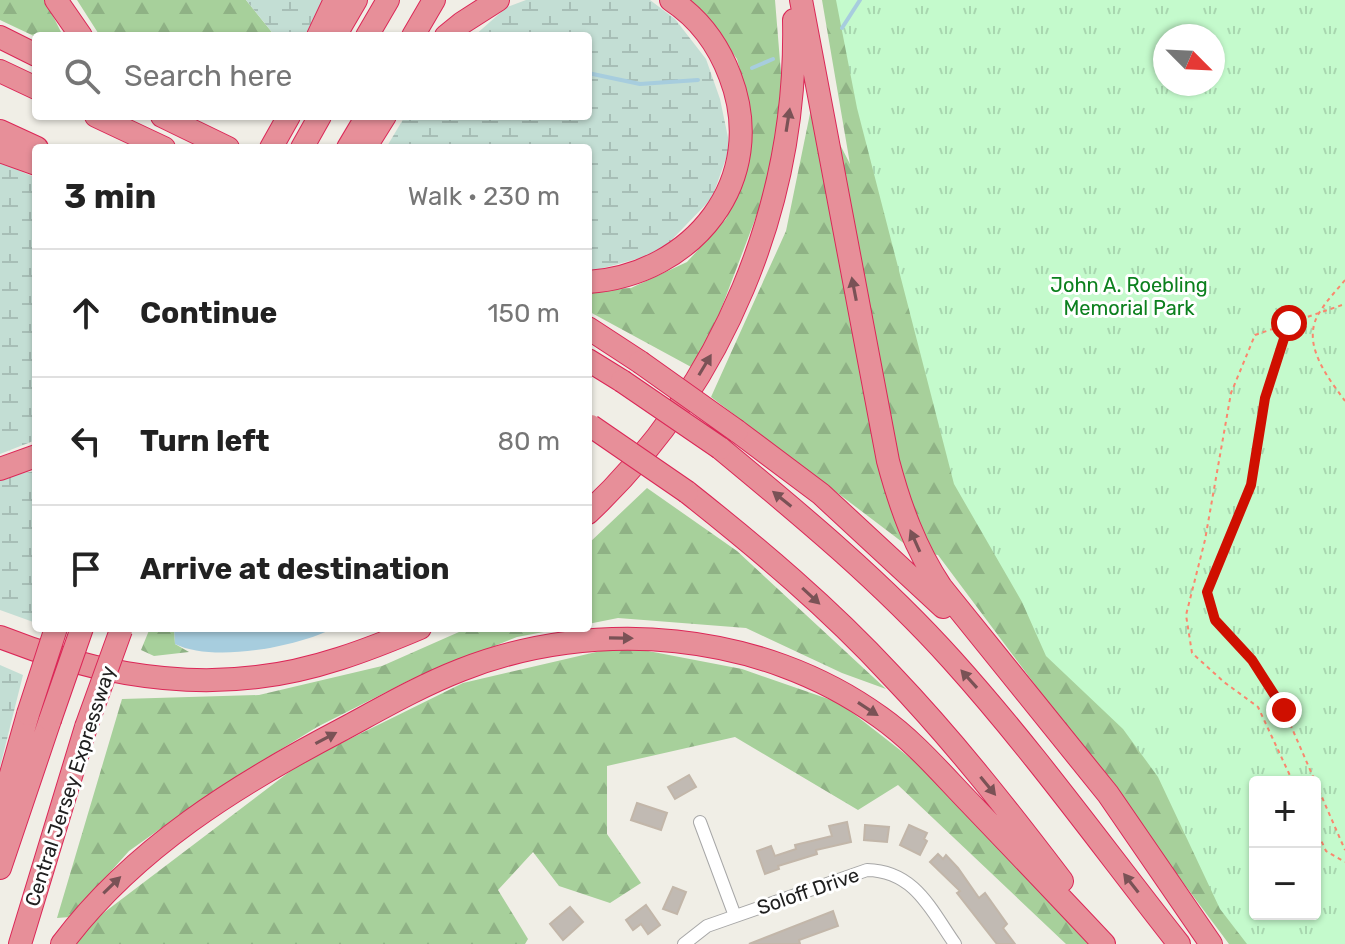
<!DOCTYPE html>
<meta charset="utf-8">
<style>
:root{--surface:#fff;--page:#f2f2f2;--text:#222;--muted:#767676;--line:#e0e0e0}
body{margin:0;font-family:Rubik,sans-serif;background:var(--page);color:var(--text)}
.controls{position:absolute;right:24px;bottom:24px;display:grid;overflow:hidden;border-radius:8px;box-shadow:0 2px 6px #0004}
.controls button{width:72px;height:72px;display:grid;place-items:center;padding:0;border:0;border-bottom:2px solid var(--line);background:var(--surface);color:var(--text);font:40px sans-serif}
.compass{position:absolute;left:1153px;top:24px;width:72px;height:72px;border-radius:50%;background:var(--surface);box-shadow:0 2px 6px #0004;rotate:114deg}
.stop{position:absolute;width:24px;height:24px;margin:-18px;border:6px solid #cf0f00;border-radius:50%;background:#fff}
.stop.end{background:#cf0f00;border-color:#fff;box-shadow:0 2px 8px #0008}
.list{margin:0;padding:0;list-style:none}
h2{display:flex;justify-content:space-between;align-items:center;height:104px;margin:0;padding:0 32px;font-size:34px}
h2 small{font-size:26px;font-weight:400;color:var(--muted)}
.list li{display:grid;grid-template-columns:52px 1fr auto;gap:24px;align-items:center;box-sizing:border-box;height:128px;padding:0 32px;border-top:2px solid var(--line)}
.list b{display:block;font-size:30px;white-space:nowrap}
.list em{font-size:26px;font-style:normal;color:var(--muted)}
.icon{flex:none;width:44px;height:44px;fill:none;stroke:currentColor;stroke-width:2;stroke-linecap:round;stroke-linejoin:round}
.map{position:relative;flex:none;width:1345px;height:944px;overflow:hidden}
.search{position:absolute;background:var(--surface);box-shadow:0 2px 6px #0004;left:32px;top:32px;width:560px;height:88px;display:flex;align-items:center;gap:20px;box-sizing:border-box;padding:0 28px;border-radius:8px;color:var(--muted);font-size:30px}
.panel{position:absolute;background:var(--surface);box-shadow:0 2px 6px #0004;left:32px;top:144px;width:560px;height:488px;border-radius:8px}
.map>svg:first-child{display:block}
</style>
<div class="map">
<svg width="1345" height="944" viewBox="0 0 1345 944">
<defs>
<pattern id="forest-firs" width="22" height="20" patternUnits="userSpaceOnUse" patternTransform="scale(2)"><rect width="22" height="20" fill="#a7d09b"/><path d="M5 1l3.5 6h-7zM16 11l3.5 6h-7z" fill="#8fb285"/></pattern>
<pattern id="wetland-marsh" width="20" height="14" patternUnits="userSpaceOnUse" patternTransform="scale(2)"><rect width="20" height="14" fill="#c3ded4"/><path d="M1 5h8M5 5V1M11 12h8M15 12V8" fill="none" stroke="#a7beb6"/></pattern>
<pattern id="park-tufts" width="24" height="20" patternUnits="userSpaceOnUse" patternTransform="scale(2)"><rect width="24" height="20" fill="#c4facc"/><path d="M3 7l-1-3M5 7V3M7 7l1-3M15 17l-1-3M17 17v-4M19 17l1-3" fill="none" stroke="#a8d6af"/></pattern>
</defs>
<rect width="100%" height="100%" fill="#f0eee6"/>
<path fill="url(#forest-firs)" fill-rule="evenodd" d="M0,0H45L63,36L36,37L0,20Z
M77,0H246L275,36H100Z
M686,0H775L782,86L773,172L712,333L693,368L588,311V290L631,288L687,262L726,219L747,170L750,108L737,59L704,14Z
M822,0H1345V944H1229L938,555L914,551L711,397L786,231L814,94L850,164ZM1165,36H1213V84H1165ZM1255,782H1315V914H1255Z
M647,488L737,551L886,689L842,673L746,628L618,618L588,624V544Z
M150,628H174L175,644L189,652L154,656L141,650Z
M468,628H565L517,637L410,680L317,727L215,790L129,851L70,917L57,918L122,699L259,695L382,666Z
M622,646L742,669L840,703L923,768L1089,944H1066L898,785L858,810L735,737L607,766V834L641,883L610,903L559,886L533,852L498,890L528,939L525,944H76L81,930L301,763L463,683Z"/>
<path fill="url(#wetland-marsh)" d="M246,0H327L305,36H275Z
M526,0H650L675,19L706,59L720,99L730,147L712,198L659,253L596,270L588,269V148H386L405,116H588V36H474L507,7Z
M0,162L36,178V440L0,454Z
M36,471V623L0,610V477Z
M0,665L23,675L0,767Z"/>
<path fill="url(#park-tufts)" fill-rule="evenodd" d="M836,0H1345V944H1247L1220,909L1158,777L1123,729L1046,656L1022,602L954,484L857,108ZM1165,36H1213V84H1165ZM1255,782H1315V914H1255Z"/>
<path fill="#a7cdde" d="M174,628H334C297,647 213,663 175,644Z"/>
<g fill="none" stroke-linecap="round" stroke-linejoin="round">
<path stroke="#a7cdde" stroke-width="4" d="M842,28L860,0
M752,68L773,59
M588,73L640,84L698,80"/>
</g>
<path fill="#c1bab3" stroke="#c2b6a9" stroke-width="2" d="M689,775L696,787L675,799L668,787Z
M637,803L667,813L661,830L631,820Z
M847,822L851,842L816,850L817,854L778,866L779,869L765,874L757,851L771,846L775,856L796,849L795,845L832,836L829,826Z
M865,825L889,827L887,842L864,840Z
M909,825L927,833L924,839L927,841L920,855L900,845Z
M938,854L943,859L946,855L958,868L979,898L985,893L1007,924L1003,928L1015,944H997L957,893L960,891L930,862Z
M673,887L686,892L677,914L663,909Z
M646,905L660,925L648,934L641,924L633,930L626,920Z
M570,907L583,922L563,940L550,924Z
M833,911L838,926L799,940L800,944H749Z"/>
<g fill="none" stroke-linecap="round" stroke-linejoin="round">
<g stroke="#a7a7a7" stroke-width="14">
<path id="minor" d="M700,822L735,916
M684,944L707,926L867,870C915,871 931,910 955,944"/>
</g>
<g stroke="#db2757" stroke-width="24">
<path id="motorway" d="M56,0L81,36
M801,0L888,461C900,506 915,548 941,587L1108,794L1211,944
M318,36L335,0
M335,36L356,0
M367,36L388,0
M413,36L434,0
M446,36L462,23L498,0
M0,37L36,55
M0,71L36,88
M96,116L164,148
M162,116L228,148
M0,131L37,148
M271,148L289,116
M302,148L320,116
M348,148L367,116
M365,148L385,116
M0,151L36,164
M588,282C693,275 770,180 730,76C718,44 700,19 671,0
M588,328L640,362
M588,360L622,381
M737,431L821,494L943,607
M720,448C801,515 882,582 952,660C1033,750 1104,849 1179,944
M0,469L36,456
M687,492C759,549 829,608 891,675C953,740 1008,810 1062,881
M588,513C723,386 798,205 794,20
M0,637C80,669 171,688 257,677C313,671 368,650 420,628
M0,824L7,788L28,714
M0,868L50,720
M20,944L86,727
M62,944C134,848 238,784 343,729C382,708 420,686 461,670C595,617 761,631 880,717C914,741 941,773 970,803C1015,850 1060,897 1104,944"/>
</g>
<path stroke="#fa876e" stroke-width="2" stroke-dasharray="4 4" stroke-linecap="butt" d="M1345,280C1337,290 1328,299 1321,310C1299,341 1326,375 1345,401
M1289,324L1265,398L1251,485L1207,592L1215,620L1252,660L1284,710L1345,850
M1293,782L1258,707L1224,682L1192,653L1186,615L1205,540L1231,393L1255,335L1345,304
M1315,827L1326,851L1345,862"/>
<use href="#minor" stroke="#fff" stroke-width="12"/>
<use href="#motorway" stroke="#e78f99" stroke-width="22"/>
<g stroke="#db2757" stroke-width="24" stroke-linecap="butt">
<path id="motorway-bridge" d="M640,362L737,431
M622,381L720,448
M591,426L687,492
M28,714L56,628
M50,720L82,628
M86,727L121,630"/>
</g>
<use href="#motorway-bridge" stroke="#e78f99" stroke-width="22"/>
</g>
<defs><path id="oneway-solid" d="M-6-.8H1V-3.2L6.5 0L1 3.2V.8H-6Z" transform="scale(2)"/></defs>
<g fill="#7a5256">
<use href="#oneway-solid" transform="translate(788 120) rotate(-81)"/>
<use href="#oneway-solid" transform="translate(854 289) rotate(-101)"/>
<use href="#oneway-solid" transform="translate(705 365) rotate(-59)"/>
<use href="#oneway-solid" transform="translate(782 499) rotate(-141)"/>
<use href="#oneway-solid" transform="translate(915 541) rotate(-114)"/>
<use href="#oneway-solid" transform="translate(811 596) rotate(43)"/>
<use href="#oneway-solid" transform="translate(621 638) rotate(1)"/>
<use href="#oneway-solid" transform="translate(969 679) rotate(-132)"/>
<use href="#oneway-solid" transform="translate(868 709) rotate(33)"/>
<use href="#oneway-solid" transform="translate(326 738) rotate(-28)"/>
<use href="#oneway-solid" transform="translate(988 786) rotate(51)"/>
<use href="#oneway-solid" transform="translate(1131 883) rotate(-128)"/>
<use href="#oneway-solid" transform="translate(112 885) rotate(-44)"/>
</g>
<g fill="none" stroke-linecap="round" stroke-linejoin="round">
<path stroke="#cf0f00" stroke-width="10" d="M1284,710L1252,660L1215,620L1207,592L1251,485L1265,398L1289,323"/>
</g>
<g text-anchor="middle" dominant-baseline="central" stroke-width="6" stroke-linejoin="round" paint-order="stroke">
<g font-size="20" fill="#0c801e" stroke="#fff">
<text x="1129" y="285">John A. Roebling<tspan x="1129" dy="23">Memorial Park</tspan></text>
</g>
<g font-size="20" fill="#202020" stroke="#fff">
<text transform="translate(70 786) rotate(-72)">Central Jersey Expressway</text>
<text transform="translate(808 891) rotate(-19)">Soloff Drive</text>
</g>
</g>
</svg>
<div class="controls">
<button>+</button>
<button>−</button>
</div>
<svg class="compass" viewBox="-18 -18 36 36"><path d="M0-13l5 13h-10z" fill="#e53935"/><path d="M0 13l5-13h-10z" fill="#767676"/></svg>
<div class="stop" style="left:1289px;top:323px"></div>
<div class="stop end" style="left:1284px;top:710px"></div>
<div class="search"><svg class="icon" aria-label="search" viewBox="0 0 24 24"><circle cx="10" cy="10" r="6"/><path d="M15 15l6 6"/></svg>Search here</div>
<section class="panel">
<h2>3 min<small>Walk · 230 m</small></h2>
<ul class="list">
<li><svg class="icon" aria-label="ahead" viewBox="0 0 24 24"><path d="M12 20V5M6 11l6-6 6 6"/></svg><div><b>Continue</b></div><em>150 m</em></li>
<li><svg class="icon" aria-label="left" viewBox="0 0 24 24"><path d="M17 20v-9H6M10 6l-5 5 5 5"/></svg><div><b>Turn left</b></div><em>80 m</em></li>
<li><svg class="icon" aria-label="arrive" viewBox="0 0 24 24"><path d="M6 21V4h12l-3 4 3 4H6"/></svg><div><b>Arrive at destination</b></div></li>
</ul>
</section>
</div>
